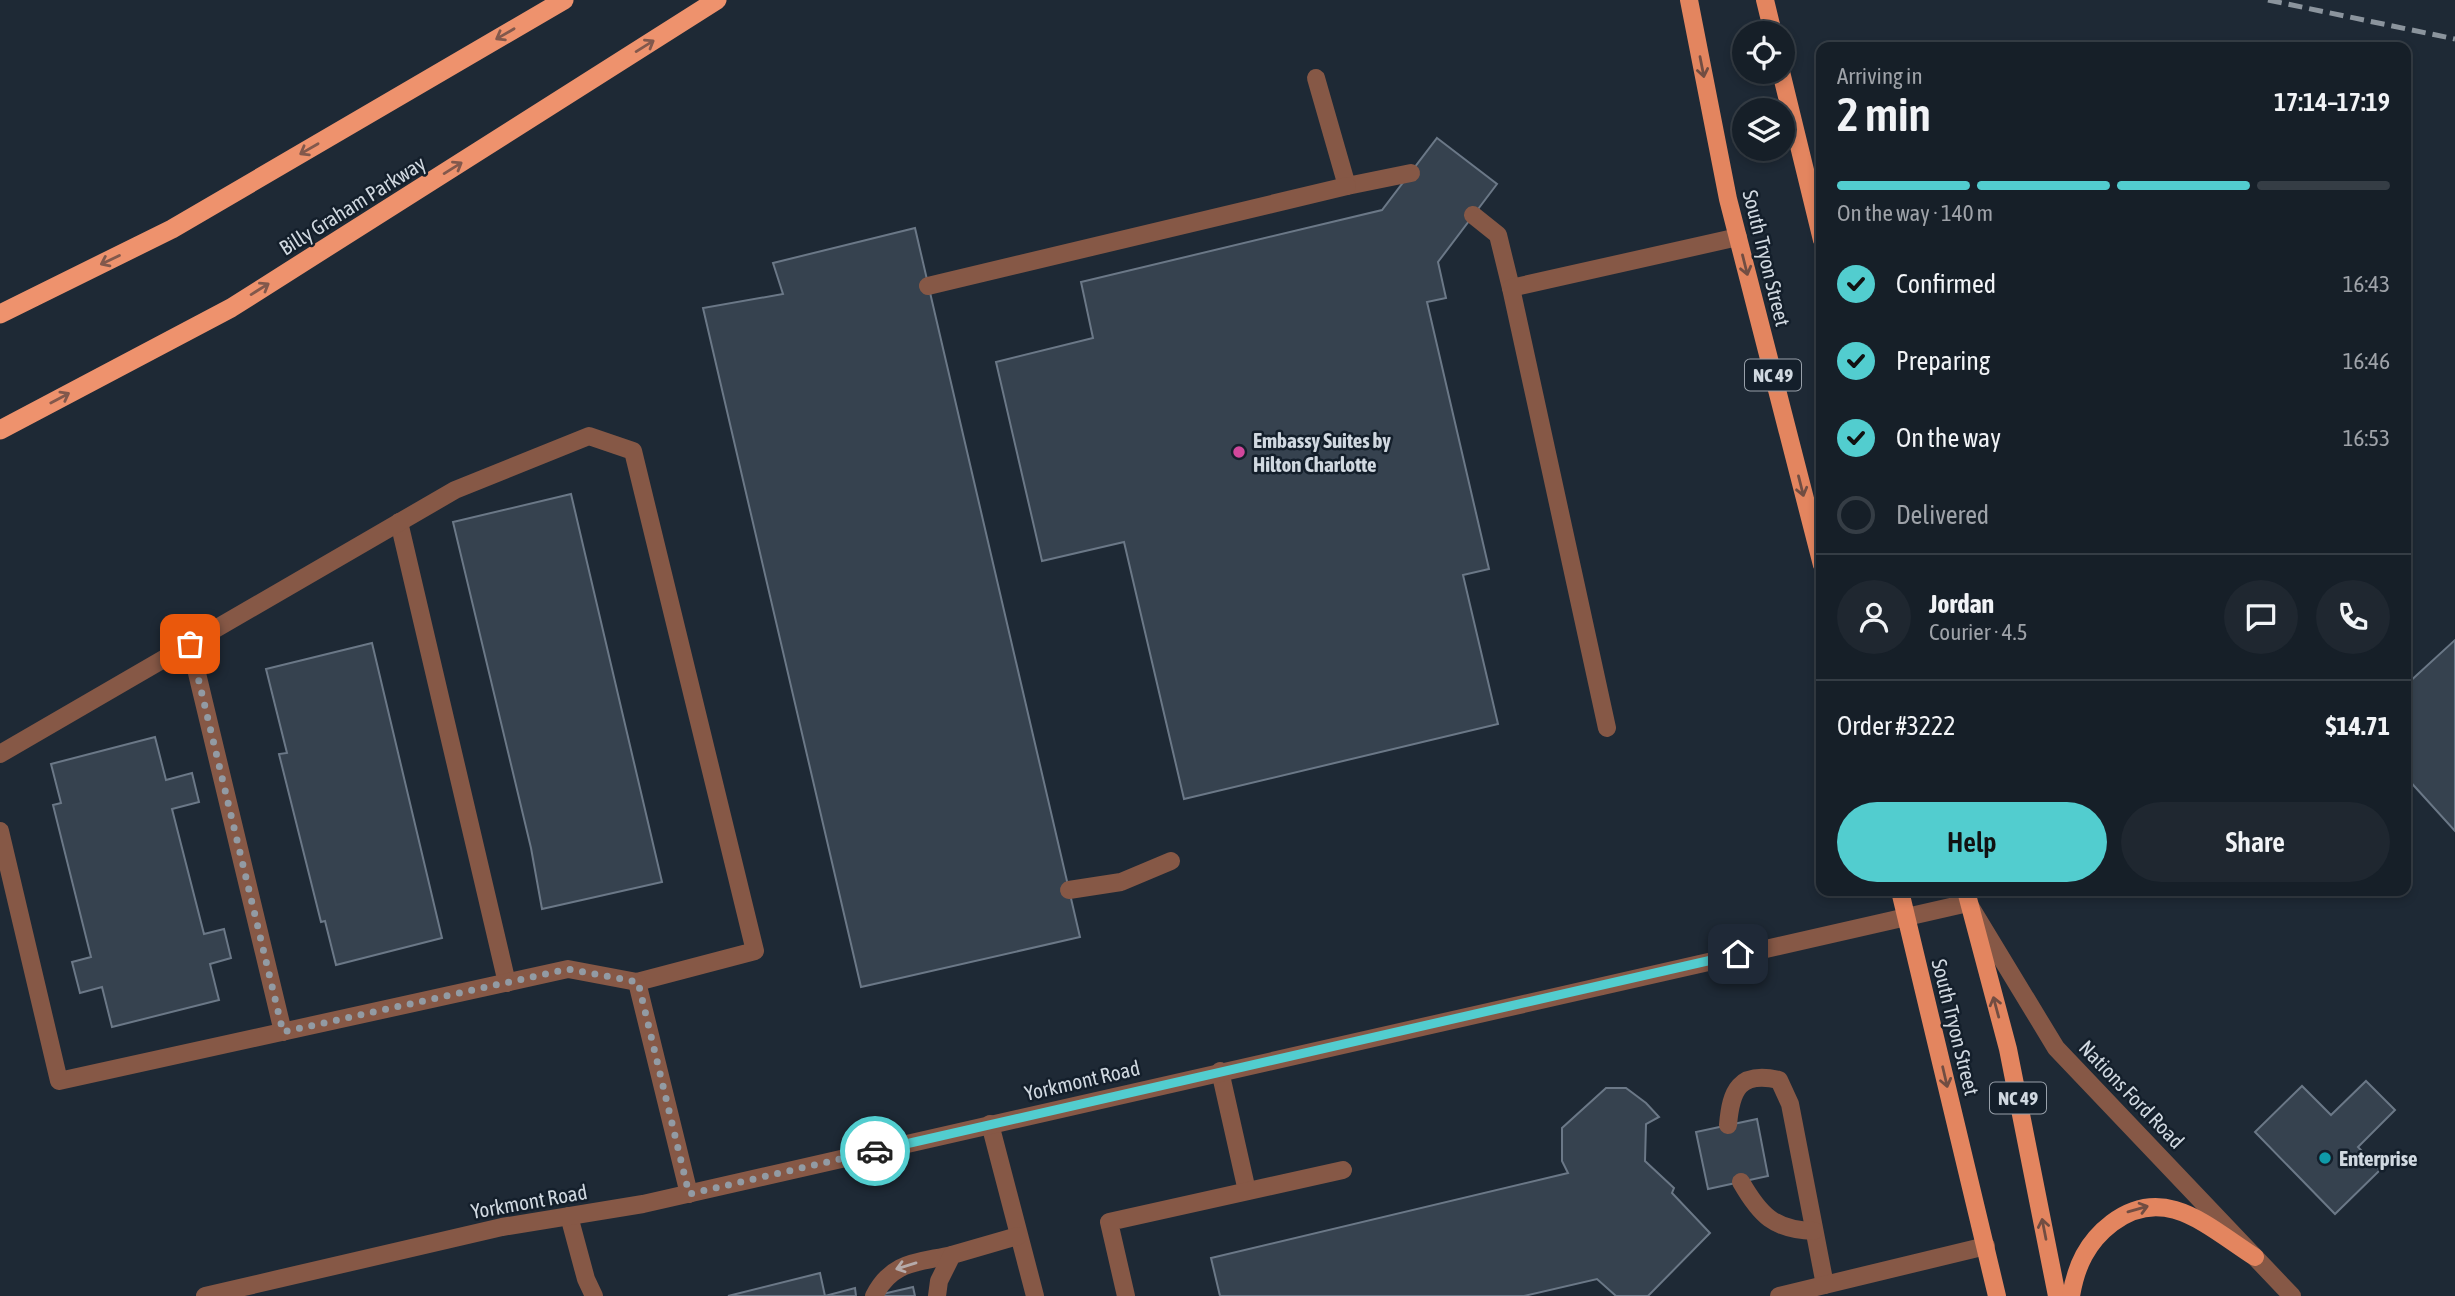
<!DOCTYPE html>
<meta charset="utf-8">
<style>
:root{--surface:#161f28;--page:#1f2730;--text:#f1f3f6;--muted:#9ea2a8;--line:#353d45;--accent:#52cdcf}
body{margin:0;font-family:"Asap Condensed",sans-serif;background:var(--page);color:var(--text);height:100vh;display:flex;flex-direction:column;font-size:26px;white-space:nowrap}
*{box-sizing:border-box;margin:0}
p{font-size:23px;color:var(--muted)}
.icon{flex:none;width:38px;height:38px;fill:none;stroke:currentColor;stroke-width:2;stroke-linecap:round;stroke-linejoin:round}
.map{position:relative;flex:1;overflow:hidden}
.side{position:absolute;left:1816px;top:42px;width:595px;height:854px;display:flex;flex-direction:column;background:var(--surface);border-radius:14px;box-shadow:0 4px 10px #0003,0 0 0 2px var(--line)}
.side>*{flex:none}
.buttons{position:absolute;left:1732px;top:21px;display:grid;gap:14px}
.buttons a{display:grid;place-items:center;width:63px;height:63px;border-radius:50%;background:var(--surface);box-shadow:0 4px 10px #0003,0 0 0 2px var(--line);font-size:35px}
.pin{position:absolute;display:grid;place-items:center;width:60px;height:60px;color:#fff;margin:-30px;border-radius:14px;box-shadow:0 4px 10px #0006}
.courier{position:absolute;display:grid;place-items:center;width:70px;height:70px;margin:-35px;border:5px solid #52cdcf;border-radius:50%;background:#fff;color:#222;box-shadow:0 2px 9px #0007}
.headline em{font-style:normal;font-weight:600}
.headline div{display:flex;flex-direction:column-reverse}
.headline{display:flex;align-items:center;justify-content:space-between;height:119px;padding:0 21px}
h1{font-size:46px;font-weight:600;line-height:52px}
.bar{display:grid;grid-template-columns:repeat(4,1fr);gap:10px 7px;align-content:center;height:84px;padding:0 21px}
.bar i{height:9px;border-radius:5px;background:var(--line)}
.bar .active{background:var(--accent)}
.bar p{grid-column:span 4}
.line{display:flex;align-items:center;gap:18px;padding:0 21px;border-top:2px solid var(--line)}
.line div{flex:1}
.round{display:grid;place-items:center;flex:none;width:74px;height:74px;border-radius:37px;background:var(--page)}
ol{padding:0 21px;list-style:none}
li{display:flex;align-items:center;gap:21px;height:77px}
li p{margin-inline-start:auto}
li .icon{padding:7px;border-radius:50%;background:var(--accent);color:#111;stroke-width:4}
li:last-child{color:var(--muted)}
li i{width:38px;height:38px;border:4px solid var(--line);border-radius:50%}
.primary-button{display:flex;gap:14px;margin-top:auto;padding:14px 21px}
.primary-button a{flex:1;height:80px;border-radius:42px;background:var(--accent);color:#111;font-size:28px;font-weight:600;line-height:80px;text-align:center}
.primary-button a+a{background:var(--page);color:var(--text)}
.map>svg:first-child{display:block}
</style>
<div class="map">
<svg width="2455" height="1296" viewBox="0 0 2455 1296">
<rect width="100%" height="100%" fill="#1e2935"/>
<g fill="#36424f" stroke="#6b7887" stroke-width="2">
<path d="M 1437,138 L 1497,184 L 1438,262 L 1446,298 L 1427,302 L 1489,569 L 1463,575 L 1498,724 L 1184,799 L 1124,542 L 1042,561 L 996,362 L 1093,338 L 1081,282 L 1382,210 Z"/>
<path d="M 915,228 L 1080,937 L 861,987 L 703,308 L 783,294 L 773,263 Z"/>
<path d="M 571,494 L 662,882 L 542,909 L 531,848 L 453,522 Z"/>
<path d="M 2455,640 L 2455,831 L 2406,777 L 2406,685 Z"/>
<path d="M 372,643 L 442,938 L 336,965 L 325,921 L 321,922 L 279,754 L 287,753 L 266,669 Z"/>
<path d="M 155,737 L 166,780 L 192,773 L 199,802 L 172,809 L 204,934 L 224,929 L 231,958 L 210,964 L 219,1000 L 112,1027 L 102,987 L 80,993 L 72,962 L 91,957 L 53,805 L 61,803 L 51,764 Z"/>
<path d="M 2366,1081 L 2395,1110 L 2358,1147 L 2380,1170 L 2335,1214 L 2255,1132 L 2302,1086 L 2331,1115 Z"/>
<path d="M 1606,1088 L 1626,1088 L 1646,1103 L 1659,1117 L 1646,1124 L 1645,1161 L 1674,1188 L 1672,1193 L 1710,1233 L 1648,1296 L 1616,1296 L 1597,1279 L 1524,1296 L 1220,1296 L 1211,1258 L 1568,1173 L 1562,1161 L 1562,1128 Z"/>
<path d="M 1757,1119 L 1768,1176 L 1708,1189 L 1696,1132 Z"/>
<path d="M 820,1273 L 825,1296 L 855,1288 L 856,1296 L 728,1296 Z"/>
<path d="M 913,1287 L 915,1296 L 872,1296 L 874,1296 Z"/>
</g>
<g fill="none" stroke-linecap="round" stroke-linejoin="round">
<g stroke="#865846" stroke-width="18">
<path d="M 1316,78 L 1347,186 L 1411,173"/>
<path d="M 1473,215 L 1498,235 L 1511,288"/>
<path d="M 928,286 L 1347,186"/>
<path d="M 399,522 L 507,983"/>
<path d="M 190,644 L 283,1032"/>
<path d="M 1607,728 L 1511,288 L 1738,237"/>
<path d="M 0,754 L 455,490 L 589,436 L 633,451 L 755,951 L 637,982 L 568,969 L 59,1081 L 0,831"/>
<path d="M 1069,890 L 1121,882 L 1171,861"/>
<path d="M 637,982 L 689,1194"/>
<path d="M 1220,1071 L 1247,1191"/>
<path d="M 990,1124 L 1035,1296"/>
<path d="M 1728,1125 C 1731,1090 1739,1071 1779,1080 L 1790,1104 L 1825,1285"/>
<path d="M 1741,1182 C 1760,1215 1774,1230 1814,1231"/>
<path d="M 569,1216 L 586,1279 L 594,1296"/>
<path d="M 874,1296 C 892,1261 916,1263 952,1255"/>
<path d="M 937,1296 L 939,1281 L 952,1255 L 1018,1236"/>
<path d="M 1126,1296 L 1109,1222 L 1343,1170"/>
<path d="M 1779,1296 L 1986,1246"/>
</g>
<path stroke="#865846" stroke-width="18" d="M 205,1296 L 502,1227 L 643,1204 L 1968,903 L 2056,1048 L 2292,1296"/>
<g stroke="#e3855f" stroke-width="18">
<path d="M 1689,0 L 1728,199 L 1822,565"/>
<path d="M 1765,0 L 1773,33"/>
<path d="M 1781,72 L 1822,240"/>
<path d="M 1900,891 L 1997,1296"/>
<path d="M 1966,891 L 2008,1049 L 2057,1296"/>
<path d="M 2071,1296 C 2076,1266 2087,1242 2112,1223 C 2165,1183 2208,1227 2255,1257"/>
</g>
<g stroke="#ee926d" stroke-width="19">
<path d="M 0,314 L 172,229 L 564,0"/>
<path d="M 0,430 L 231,308 L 717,0"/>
</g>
<path stroke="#8b949d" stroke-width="5" stroke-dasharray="14 7" stroke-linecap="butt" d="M 2268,0 L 2455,39"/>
</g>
<defs><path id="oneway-shaft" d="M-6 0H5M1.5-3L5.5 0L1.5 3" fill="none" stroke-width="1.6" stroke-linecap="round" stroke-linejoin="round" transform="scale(1.75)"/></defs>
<g stroke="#81584c">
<use href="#oneway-shaft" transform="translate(505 34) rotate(150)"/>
<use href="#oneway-shaft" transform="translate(645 46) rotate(-32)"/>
<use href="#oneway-shaft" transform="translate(309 149) rotate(150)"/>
<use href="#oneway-shaft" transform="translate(453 168) rotate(-32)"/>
<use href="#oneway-shaft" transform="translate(110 260) rotate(154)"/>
<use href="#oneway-shaft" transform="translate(260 289) rotate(-32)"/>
<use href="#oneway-shaft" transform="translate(60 398) rotate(-28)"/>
</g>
<g stroke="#714d42">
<use href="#oneway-shaft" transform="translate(1702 67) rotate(79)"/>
<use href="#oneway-shaft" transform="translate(1745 265) rotate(76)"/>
<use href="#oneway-shaft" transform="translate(1801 486) rotate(76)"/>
<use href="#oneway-shaft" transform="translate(1996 1007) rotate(-105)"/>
<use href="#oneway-shaft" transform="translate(1945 1077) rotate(77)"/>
<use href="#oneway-shaft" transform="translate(2138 1209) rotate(-16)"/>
<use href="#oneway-shaft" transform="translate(2044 1229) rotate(-101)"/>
</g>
<use stroke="#b6abaa" href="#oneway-shaft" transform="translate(906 1266) rotate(163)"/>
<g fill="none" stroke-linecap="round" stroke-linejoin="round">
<path stroke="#929ba4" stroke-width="7" stroke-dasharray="0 12.6" d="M 190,644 L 283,1032 L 568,969 L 638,982 L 689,1194 L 875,1151"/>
<path stroke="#52cdcf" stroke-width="9" d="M 875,1151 L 1738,954"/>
</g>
<circle fill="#d1479c" stroke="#141f2b" stroke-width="2.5" cx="1239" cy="452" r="7"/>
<circle fill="#0f9aa8" stroke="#141f2b" stroke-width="2.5" cx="2325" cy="1158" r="7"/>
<g text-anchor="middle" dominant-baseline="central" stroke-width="5" stroke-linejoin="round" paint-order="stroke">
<g fill="#141f2b" stroke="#98a0aa" stroke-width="2">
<rect x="1745" y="359.5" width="56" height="31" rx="5"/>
<rect x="1990" y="1082.5" width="56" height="31" rx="5"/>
</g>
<g font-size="19" font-weight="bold" fill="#d0d8e0">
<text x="1773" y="375">NC 49</text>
<text x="2018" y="1098">NC 49</text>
</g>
<g font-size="21" fill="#d0d8e0" stroke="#141f2b">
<text transform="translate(352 205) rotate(-32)">Billy Graham Parkway</text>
<text transform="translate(1767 258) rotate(76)">South Tryon Street</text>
<text transform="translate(1956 1027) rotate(76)">South Tryon Street</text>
<text transform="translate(1082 1080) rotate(-13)">Yorkmont Road</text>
<text transform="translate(2132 1094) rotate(46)">Nations Ford Road</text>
<text transform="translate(529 1201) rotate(-10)">Yorkmont Road</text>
</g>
<g font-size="21" font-weight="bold" fill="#d0d8e0" stroke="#141f2b" text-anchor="start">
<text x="1253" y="440">Embassy Suites by<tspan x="1253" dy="24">Hilton Charlotte</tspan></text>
<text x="2339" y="1158">Enterprise</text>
</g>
</g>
</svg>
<div class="buttons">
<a><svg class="icon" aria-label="locate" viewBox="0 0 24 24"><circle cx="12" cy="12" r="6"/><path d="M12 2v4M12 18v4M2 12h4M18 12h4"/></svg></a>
<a><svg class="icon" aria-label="layers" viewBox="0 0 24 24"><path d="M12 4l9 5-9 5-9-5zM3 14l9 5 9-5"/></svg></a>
</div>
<div class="pin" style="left:190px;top:644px;background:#ea580c"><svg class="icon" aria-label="bag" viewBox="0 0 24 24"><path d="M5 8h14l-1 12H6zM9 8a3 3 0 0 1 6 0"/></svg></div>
<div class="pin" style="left:1738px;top:954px;background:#1f2937"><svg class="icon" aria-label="home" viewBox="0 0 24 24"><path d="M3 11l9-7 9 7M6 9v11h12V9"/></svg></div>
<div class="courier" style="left:875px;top:1151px"><svg class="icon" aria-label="car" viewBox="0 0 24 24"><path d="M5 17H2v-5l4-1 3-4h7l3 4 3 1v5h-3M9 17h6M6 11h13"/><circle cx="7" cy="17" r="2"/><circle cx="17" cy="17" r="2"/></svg></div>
<section class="side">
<div class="headline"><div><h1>2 min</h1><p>Arriving in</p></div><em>17:14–17:19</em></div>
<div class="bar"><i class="active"></i><i class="active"></i><i class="active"></i><i></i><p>On the way · 140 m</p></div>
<ol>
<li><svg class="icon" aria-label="check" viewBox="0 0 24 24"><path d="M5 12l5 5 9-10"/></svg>Confirmed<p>16:43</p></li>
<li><svg class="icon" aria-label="check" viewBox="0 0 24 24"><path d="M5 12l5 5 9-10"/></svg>Preparing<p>16:46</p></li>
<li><svg class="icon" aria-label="check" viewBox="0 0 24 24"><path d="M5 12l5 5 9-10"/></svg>On the way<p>16:53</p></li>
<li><i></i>Delivered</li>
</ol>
<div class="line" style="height:126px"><a class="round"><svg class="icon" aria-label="person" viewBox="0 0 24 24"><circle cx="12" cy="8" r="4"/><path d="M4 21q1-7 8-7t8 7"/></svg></a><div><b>Jordan</b><p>Courier · 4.5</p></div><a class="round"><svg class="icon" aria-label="chat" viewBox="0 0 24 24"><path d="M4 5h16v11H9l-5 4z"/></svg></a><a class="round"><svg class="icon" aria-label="phone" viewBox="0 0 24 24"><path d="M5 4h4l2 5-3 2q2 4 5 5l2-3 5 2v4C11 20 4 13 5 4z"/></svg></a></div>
<div class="line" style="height:91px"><div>Order #3222</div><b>$14.71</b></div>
<div class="primary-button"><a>Help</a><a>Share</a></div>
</section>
</div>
